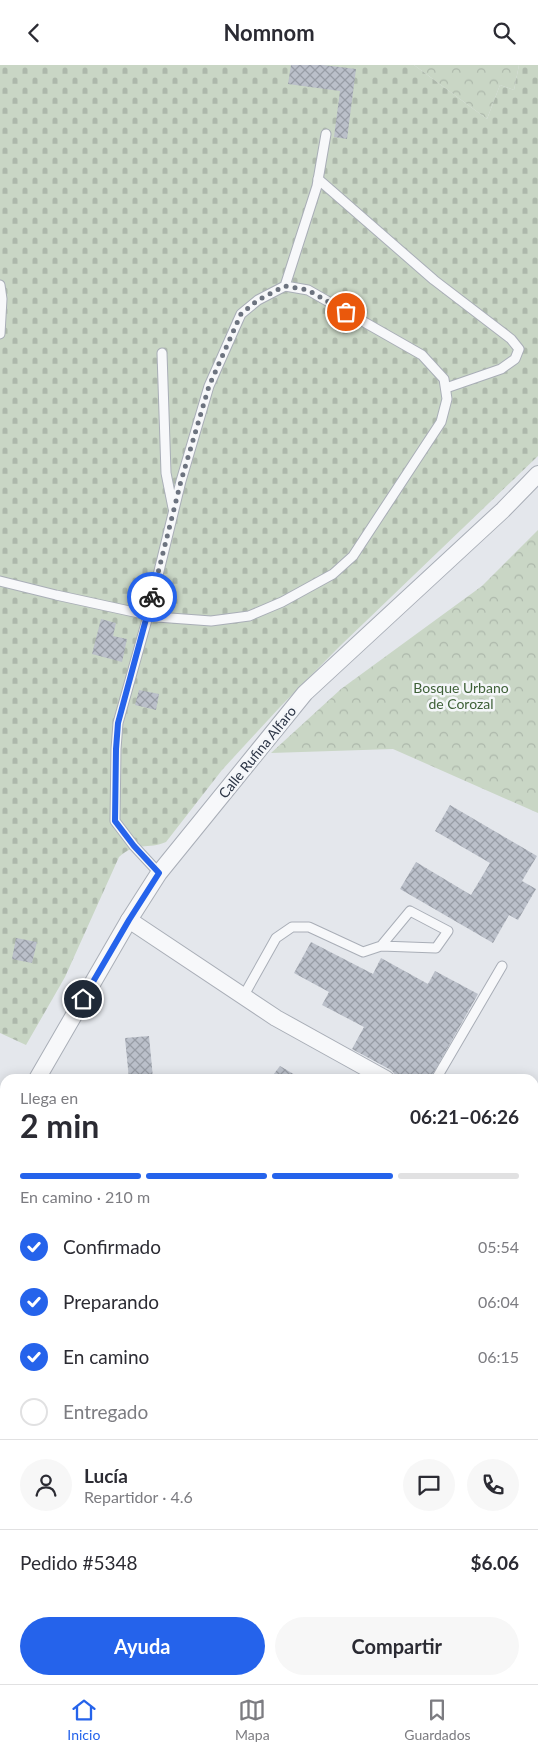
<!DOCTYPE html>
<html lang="es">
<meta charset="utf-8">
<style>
:root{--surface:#fff;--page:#f7f7f7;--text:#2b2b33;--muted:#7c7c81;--line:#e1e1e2;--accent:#2563eb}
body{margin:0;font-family:Lato,sans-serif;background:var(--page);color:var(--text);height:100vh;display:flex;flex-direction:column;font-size:19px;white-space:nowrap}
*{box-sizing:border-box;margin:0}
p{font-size:16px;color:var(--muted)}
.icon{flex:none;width:28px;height:28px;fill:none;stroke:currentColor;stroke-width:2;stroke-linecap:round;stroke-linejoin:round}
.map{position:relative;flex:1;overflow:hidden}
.panel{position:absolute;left:0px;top:1009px;width:539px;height:611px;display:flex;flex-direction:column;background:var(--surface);border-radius:15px 15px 0 0;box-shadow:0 2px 12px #0003}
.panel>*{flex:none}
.pin{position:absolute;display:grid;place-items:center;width:42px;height:42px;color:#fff;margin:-21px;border:2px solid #fff;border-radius:50%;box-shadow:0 1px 5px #0007}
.courier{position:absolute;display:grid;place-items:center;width:50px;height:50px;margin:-25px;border:4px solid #2563eb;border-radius:50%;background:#fff;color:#222;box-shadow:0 1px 6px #0007}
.head em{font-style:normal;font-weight:700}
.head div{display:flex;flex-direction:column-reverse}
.head{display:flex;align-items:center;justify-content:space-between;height:85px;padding:0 20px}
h1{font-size:32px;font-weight:700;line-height:38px}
.bar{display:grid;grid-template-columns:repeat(4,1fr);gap:8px 5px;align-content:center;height:60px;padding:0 20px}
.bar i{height:6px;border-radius:4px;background:var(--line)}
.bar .current{background:var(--accent)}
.bar p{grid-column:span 4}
.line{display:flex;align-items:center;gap:12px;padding:0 20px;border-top:1px solid var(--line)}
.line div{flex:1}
.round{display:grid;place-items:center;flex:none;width:52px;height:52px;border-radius:26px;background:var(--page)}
ol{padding:0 20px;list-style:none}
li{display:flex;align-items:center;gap:15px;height:55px}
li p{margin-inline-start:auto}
li .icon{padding:5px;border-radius:50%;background:var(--accent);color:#fff;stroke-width:4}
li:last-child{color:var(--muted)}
li i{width:28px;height:28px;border:2px solid var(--line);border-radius:50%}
.action{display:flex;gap:10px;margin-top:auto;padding:10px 20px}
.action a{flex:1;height:58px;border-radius:30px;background:var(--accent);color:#fff;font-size:20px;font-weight:700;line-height:58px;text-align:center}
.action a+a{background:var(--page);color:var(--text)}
header{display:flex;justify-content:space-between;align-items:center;height:65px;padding:0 20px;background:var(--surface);font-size:22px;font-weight:700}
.dock{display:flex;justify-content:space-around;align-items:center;height:70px;border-top:1px solid var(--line);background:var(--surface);font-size:14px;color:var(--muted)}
.dock a{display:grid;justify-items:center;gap:2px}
.dock .current{color:var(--accent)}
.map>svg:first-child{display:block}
</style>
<header><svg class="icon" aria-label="back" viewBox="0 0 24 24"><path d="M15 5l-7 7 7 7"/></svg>Nomnom<svg class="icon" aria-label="search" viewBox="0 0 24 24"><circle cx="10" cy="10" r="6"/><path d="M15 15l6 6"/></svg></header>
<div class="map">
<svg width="538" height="1619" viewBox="0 0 538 1619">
<defs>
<pattern id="forest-crowns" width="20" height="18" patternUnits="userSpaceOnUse" patternTransform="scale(1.25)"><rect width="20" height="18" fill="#c9d6c5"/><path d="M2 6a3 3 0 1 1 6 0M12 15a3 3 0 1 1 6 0" fill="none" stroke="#adb8ab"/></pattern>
<pattern id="cemetery-stones" width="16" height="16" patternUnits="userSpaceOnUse" patternTransform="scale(1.25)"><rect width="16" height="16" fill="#c9d6c5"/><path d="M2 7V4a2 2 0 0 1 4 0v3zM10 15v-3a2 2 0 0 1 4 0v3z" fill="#adb8ab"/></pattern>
<pattern id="building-cross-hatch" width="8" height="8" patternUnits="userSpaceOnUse" patternTransform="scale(1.25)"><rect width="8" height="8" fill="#bbc0ca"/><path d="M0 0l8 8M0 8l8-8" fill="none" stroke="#989da6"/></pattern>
</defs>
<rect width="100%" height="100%" fill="#e4e7ec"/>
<g fill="url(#forest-crowns)">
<path d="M 414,0 L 519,0 L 514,25 L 500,20 L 487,54 Z"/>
<path d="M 538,465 L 538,748 L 393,684 L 271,688 L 341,624 L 482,521 Z"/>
</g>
<path fill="url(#cemetery-stones)" d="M 0,0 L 414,0 L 487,54 L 500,20 L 514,25 L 519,0 L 538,0 L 538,391 L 340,581 L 280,642 L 222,705 L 166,777 C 148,785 137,776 119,792 L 65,912 L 26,980 L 0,968 Z"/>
<g fill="url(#building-cross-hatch)">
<path d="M 291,0 L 323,0 L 356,4 L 347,74 L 334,72 L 340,26 L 288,19 Z"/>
<path d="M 101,554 L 116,558 L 113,571 L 127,574 L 122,597 L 92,589 Z"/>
<path d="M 139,625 L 159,629 L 156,645 L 135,640 Z"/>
<path d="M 450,740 L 537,791 L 522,816 L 536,824 L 518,855 L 509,850 L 493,878 L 400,824 L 416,797 L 471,830 L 490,798 L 435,766 Z"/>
<path d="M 16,873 L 37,877 L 32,898 L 12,894 Z"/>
<path d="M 311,877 L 373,909 L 381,893 L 428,919 L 435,906 L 478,929 L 430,1014 L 396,1014 L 394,1008 L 391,1005 L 352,984 L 364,962 L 322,940 L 329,927 L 294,908 Z"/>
<path d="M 149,971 L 153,1013 L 129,1014 L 125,973 Z"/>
<path d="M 280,1001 L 302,1014 L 270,1014 Z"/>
</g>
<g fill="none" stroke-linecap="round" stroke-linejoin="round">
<defs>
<g id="service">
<path d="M 318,114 L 434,215 L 511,274 L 519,284 L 515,294 L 501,304 L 446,323"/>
<path d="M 0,220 L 2,234 L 0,269"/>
<path d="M 162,288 L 166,408 L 173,443"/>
<path d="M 0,516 L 56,530 L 157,552 L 211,556 L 249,551 L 282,537 L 333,509 L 353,491 L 441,357 L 447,334 L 444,314 L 422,290 L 308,225 L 285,221"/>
<path d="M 159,808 L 134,781 L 115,756 L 116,684 L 118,658 L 148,551 L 181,416 L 209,321 L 241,249 L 258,235 L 285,221 L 317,121 L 326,69"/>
<path d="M 243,932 L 276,873 L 292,862 L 309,862 L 363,887 L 381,881 L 436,883 L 448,866 L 410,846 L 381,881"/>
<path d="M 436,1014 L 502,901"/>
<path d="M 534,1207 L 538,1209"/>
<path d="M 0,1537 L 5,1531"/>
</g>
<g id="minor">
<path d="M 129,855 L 276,953 L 386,1014"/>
<path d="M 37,1014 L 129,855 L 159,808 L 305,628 L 503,445 L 538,409"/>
<path d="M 0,1063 L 5,1058"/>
<path d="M 534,1097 L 538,1100"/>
<path d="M 534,1128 L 538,1121"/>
<path d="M 0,1265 L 5,1259"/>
<path d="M 0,1378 L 5,1383"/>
<path d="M 247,1615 L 251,1619"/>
<path d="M 333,1619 L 335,1615"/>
</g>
<g id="primary">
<path d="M 0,1505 L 5,1511"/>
<path d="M 94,1615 L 98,1619"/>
<path d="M 160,1615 L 168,1619"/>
</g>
</defs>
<use href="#service" stroke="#a9aeb7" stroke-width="11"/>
<use href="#minor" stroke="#a9aeb7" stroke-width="18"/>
<use href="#primary" stroke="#a3abb8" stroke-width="28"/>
<use href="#service" stroke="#f7f8fa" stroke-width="9"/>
<use href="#minor" stroke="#f7f8fa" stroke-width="16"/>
<use href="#primary" stroke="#fff" stroke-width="26"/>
</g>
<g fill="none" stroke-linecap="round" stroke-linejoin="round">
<path stroke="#6c737f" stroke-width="5" stroke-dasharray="0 9" d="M 152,532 L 181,416 L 209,321 L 241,249 L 258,235 L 285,221 L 308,225 L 346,247"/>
<path stroke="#2563eb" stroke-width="6" d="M 83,934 L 129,855 L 159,808 L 134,781 L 115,756 L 116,684 L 118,658 L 152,532"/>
</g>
<g text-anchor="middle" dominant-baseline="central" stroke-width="5" stroke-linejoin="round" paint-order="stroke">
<g font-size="14" fill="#3f6138" stroke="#f4f6f9">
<text x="461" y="622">Bosque Urbano<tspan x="461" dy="16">de Corozal</tspan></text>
</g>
<g font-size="14" fill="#2b3445" stroke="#f4f6f9">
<text transform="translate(257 687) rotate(-51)">Calle Rufina Alfaro</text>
</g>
</g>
</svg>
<div class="pin" style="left:346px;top:247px;background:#ea580c"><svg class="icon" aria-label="bag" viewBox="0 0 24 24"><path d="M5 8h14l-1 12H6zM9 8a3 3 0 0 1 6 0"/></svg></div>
<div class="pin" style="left:83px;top:934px;background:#1f2937"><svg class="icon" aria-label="home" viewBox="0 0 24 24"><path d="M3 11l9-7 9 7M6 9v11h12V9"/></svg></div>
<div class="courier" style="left:152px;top:532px"><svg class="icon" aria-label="bike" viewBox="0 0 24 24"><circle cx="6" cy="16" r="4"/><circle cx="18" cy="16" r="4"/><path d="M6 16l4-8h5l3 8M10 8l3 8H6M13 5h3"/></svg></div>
<section class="panel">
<div class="head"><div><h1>2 min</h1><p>Llega en</p></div><em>06:21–06:26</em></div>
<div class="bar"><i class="current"></i><i class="current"></i><i class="current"></i><i></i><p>En camino · 210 m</p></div>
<ol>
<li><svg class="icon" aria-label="check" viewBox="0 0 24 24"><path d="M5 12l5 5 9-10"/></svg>Confirmado<p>05:54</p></li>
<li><svg class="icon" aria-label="check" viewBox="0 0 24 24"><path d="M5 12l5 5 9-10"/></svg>Preparando<p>06:04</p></li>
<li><svg class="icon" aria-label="check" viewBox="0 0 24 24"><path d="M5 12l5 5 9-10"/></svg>En camino<p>06:15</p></li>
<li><i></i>Entregado</li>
</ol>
<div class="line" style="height:90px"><a class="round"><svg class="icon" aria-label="person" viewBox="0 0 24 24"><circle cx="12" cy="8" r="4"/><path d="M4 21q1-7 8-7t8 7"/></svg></a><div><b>Lucía</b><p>Repartidor · 4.6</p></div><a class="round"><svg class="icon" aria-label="chat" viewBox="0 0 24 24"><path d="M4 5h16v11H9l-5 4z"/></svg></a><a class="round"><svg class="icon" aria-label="phone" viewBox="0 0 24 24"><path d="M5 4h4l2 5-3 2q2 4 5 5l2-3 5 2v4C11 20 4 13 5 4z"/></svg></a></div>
<div class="line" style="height:65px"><div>Pedido #5348</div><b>$6.06</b></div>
<div class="action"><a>Ayuda</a><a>Compartir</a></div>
</section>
</div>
<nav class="dock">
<a class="current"><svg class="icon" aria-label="home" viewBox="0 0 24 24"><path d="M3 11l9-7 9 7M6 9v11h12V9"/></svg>Inicio</a>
<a><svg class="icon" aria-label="map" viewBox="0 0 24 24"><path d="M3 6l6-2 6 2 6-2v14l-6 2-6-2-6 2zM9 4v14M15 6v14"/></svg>Mapa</a>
<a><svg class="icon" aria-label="saved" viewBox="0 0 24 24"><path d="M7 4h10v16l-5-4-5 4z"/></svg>Guardados</a>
</nav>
